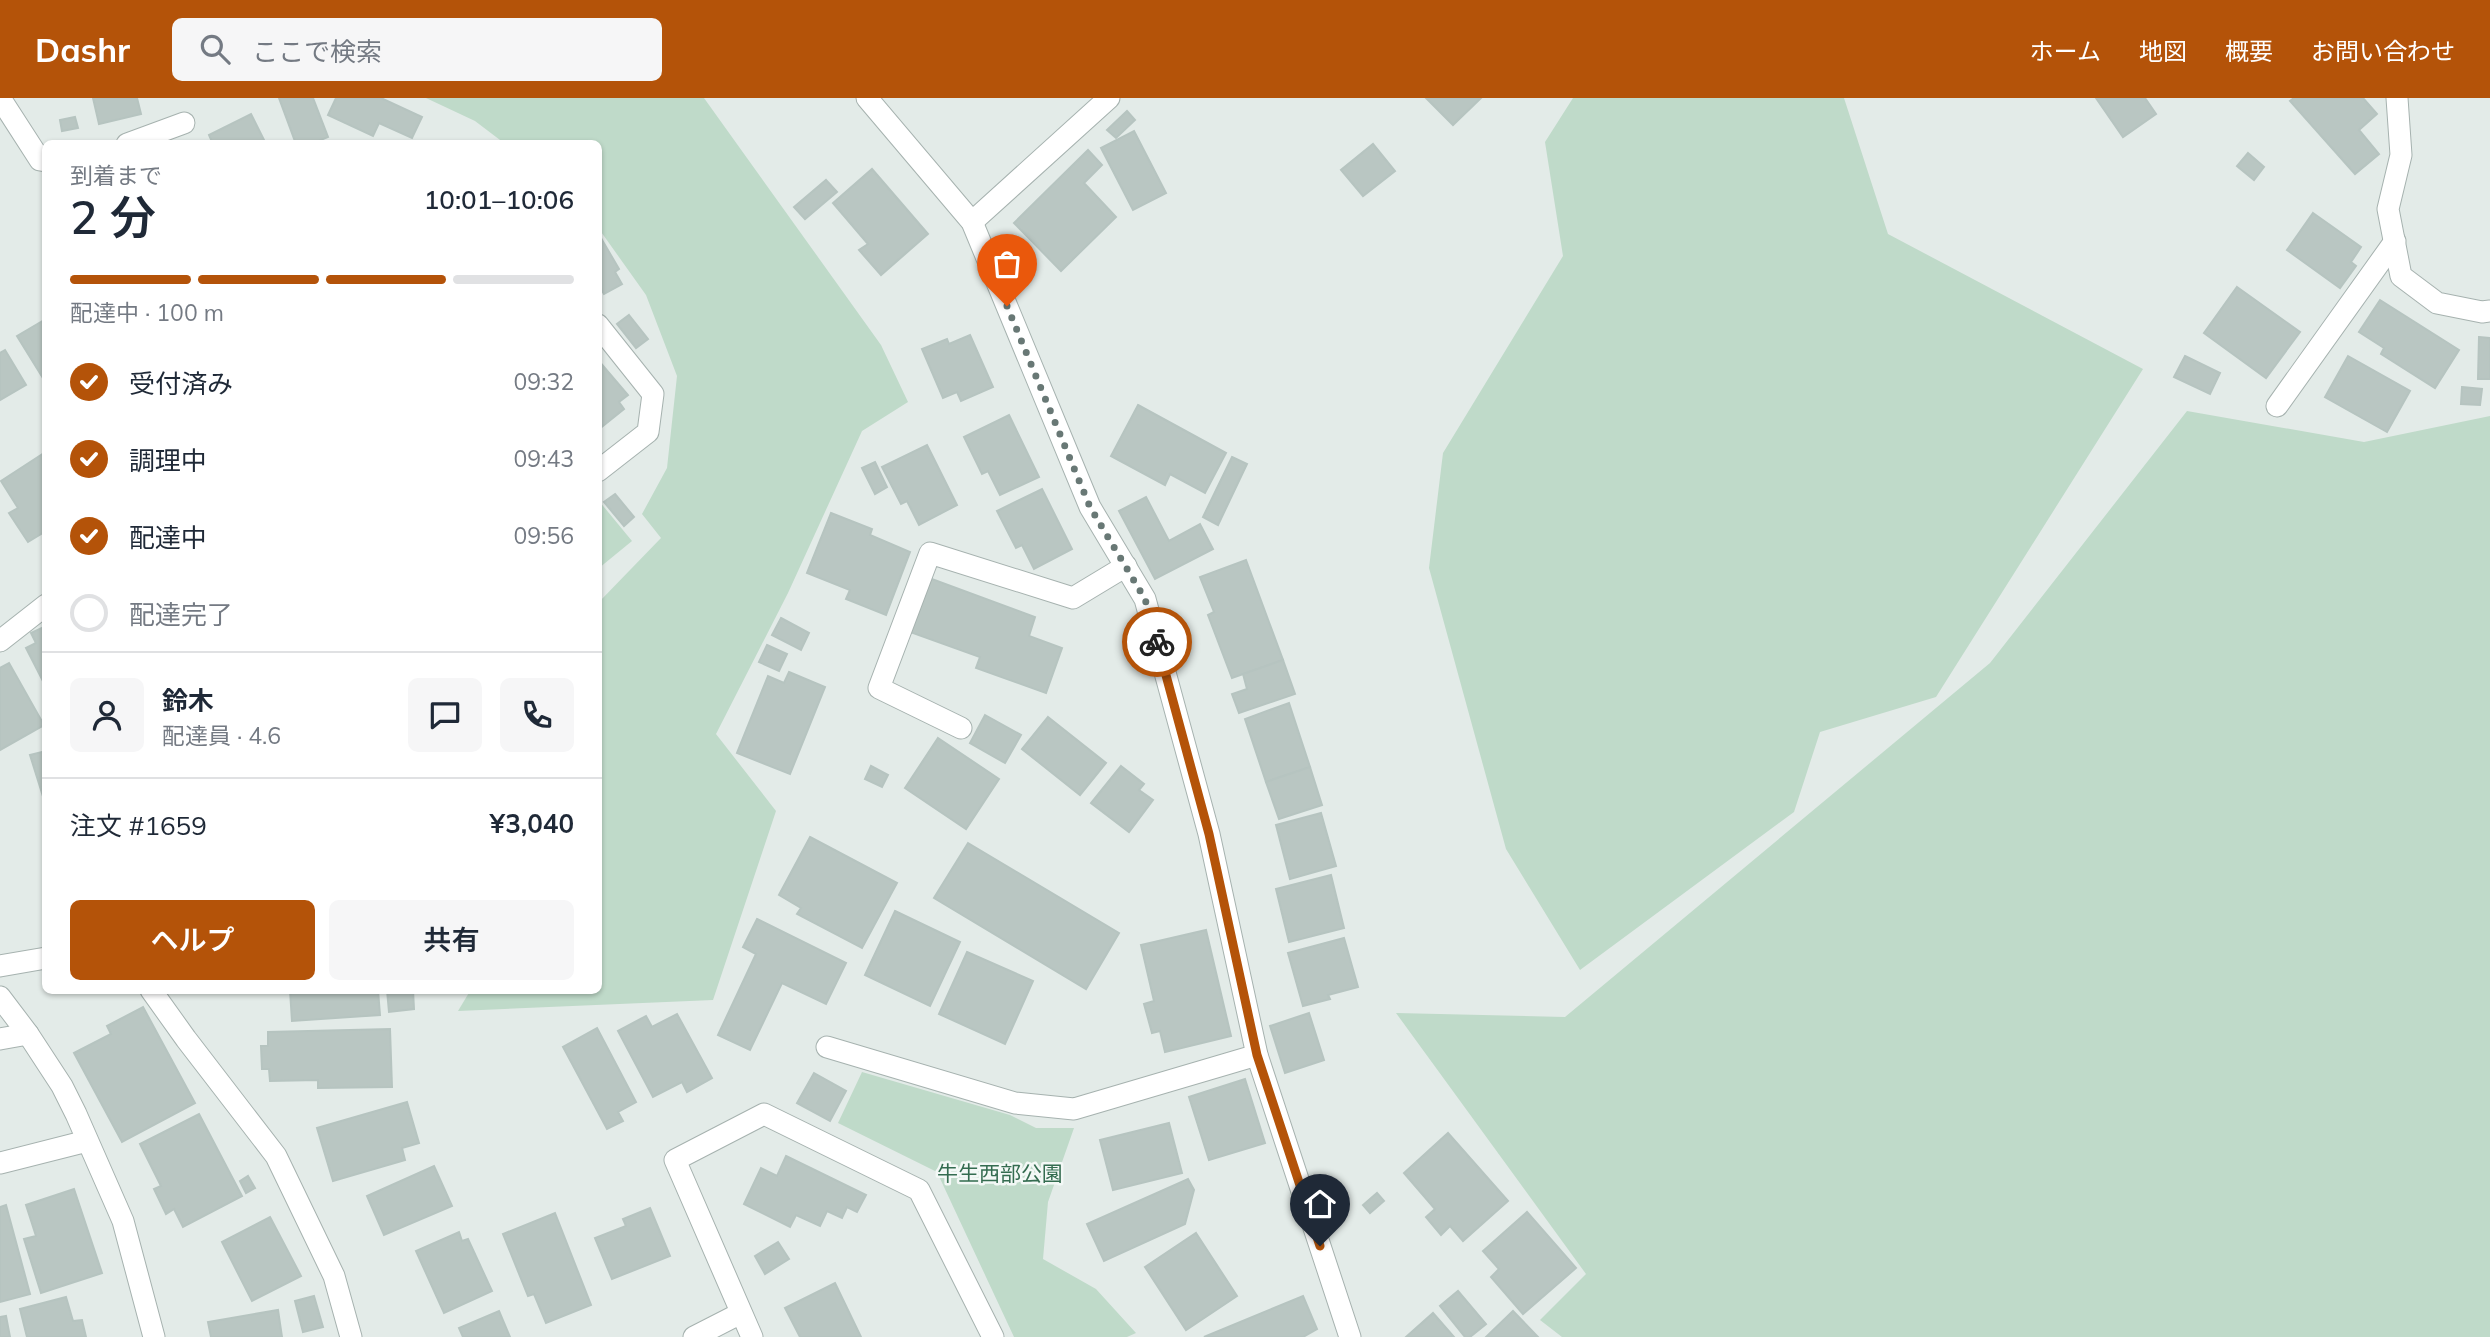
<!DOCTYPE html>
<html lang="ja">
<meta charset="utf-8">
<style>
:root{--surface:#fff;--page:#f6f6f7;--text:#1f2937;--muted:#747a83;--line:#e0e1e3;--accent:#b45309}
body{margin:0;font-family:Mulish,"Noto Sans JP",sans-serif;background:var(--page);color:var(--text);height:100vh;display:flex;flex-direction:column;font-size:26px;white-space:nowrap}
*{box-sizing:border-box;margin:0}
p{font-size:23px;color:var(--muted)}
.icon{flex:none;width:38px;height:38px;fill:none;stroke:currentColor;stroke-width:2;stroke-linecap:round;stroke-linejoin:round}
.map{position:relative;flex:1;overflow:hidden}
.sheet{position:absolute;left:42px;top:42px;width:560px;height:854px;display:flex;flex-direction:column;background:var(--surface);border-radius:10px;box-shadow:0 2px 5px #0004}
.sheet>*{flex:none}
.pin{position:absolute;display:grid;place-items:center;width:60px;height:60px;color:#fff;margin:-72px -30px;border-radius:50% 50% 50% 0;rotate:-45deg;box-shadow:0 0 7px #0007}
.pin .icon{rotate:45deg}
.courier{position:absolute;display:grid;place-items:center;width:70px;height:70px;margin:-35px;border:5px solid #b45309;border-radius:50%;background:#fff;color:#222;box-shadow:0 2px 9px #0007}
.head em{font-style:normal;font-weight:600}
.head div{display:flex;flex-direction:column-reverse}
.head{display:flex;align-items:center;justify-content:space-between;height:119px;padding:0 28px}
h1{font-size:46px;font-weight:600;line-height:52px}
.bar{display:grid;grid-template-columns:repeat(4,1fr);gap:10px 7px;align-content:center;height:84px;padding:0 28px}
.bar i{height:9px;border-radius:5px;background:var(--line)}
.bar .active{background:var(--accent)}
.bar p{grid-column:span 4}
.line{display:flex;align-items:center;gap:18px;padding:0 28px;border-top:2px solid var(--line)}
.line div{flex:1}
.round{display:grid;place-items:center;flex:none;width:74px;height:74px;border-radius:10px;background:var(--page)}
ol{padding:0 28px;list-style:none}
li{display:flex;align-items:center;gap:21px;height:77px}
li p{margin-inline-start:auto}
li .icon{padding:7px;border-radius:50%;background:var(--accent);color:#fff;stroke-width:4}
li:last-child{color:var(--muted)}
li i{width:38px;height:38px;border:4px solid var(--line);border-radius:50%}
.action{display:flex;gap:14px;margin-top:auto;padding:14px 28px}
.action a{flex:1;height:80px;border-radius:10px;background:var(--accent);color:#fff;font-size:28px;font-weight:600;line-height:80px;text-align:center}
.action a+a{background:var(--page);color:var(--text)}
header{display:flex;align-items:center;gap:42px;box-sizing:border-box;height:98px;padding:0 35px;background:var(--accent);color:#fff}
header strong{font-size:33px}
nav{display:flex;gap:38px;margin-inline-start:auto;font-size:24px}
.search{width:490px;height:63px;background:var(--page);display:flex;align-items:center;gap:18px;box-sizing:border-box;padding:0 24px;border-radius:10px;color:var(--muted);font-size:26px}
.map>svg:first-child{display:block}
</style>
<header>
<strong>Dashr</strong>
<div class="search"><svg class="icon" aria-label="search" viewBox="0 0 24 24"><circle cx="10" cy="10" r="6"/><path d="M15 15l6 6"/></svg>ここで検索</div>
<nav><a>ホーム</a><a>地図</a><a>概要</a><a>お問い合わせ</a></nav>
</header>
<div class="map">
<svg width="2490" height="1239" viewBox="0 0 2490 1239">
<rect width="100%" height="100%" fill="#e3ebe8"/>
<g fill="#bfdac9">
<path d="M 426,0 L 704,0 L 881,247 L 908,304 L 862,333 L 788,495 L 716,636 L 776,713 L 713,902 L 458,913 L 470,893 L 598,892 L 599,504 L 661,440 L 642,416 L 667,370 L 677,278 L 646,197 L 599,131 L 598,46 L 504,45 L 475,23 Z"/>
<path d="M 1573,0 L 1844,0 L 1888,136 L 2143,271 L 1936,599 L 1820,634 L 1794,714 L 1580,872 L 1506,751 L 1429,470 L 1443,355 L 1563,158 L 1545,44 Z"/>
<path d="M 2187,313 L 2364,344 L 2490,318 L 2490,1239 L 1562,1239 L 1540,1222 L 1586,1176 L 1396,915 L 1565,919 L 1990,565 Z"/>
<path d="M 599,403 L 632,443 L 599,470 L 598,470 Z"/>
<path d="M 862,974 L 1010,1017 L 1036,1030 L 1074,1030 L 1048,1104 L 1043,1161 L 1096,1191 L 1136,1235 L 1127,1239 L 1014,1239 L 937,1074 L 838,1025 Z"/>
</g>
<g fill="#b9c6c2" stroke="#b6c4c0" stroke-width="2">
<path d="M 93,0 L 137,0 L 141,16 L 99,26 Z"/>
<path d="M 279,0 L 313,0 L 328,39 L 311,46 L 296,46 Z"/>
<path d="M 336,0 L 381,0 L 422,19 L 412,40 L 379,25 L 373,38 L 328,17 Z"/>
<path d="M 1426,0 L 1481,0 L 1453,27 Z"/>
<path d="M 2096,0 L 2145,0 L 2156,16 L 2123,39 Z"/>
<path d="M 2294,0 L 2363,0 L 2377,16 L 2359,32 L 2379,56 L 2355,76 L 2290,3 Z"/>
<path d="M 1127,13 L 1135,22 L 1116,40 L 1107,32 Z"/>
<path d="M 251,16 L 266,46 L 213,46 L 209,37 Z"/>
<path d="M 75,19 L 78,30 L 62,33 L 60,22 Z"/>
<path d="M 1134,33 L 1166,95 L 1133,112 L 1101,50 Z"/>
<path d="M 1373,46 L 1395,73 L 1363,98 L 1341,72 Z"/>
<path d="M 1088,52 L 1102,67 L 1084,85 L 1116,119 L 1061,173 L 1014,125 Z"/>
<path d="M 2248,55 L 2264,69 L 2254,82 L 2237,68 Z"/>
<path d="M 872,71 L 928,136 L 881,177 L 859,152 L 868,146 L 833,105 Z"/>
<path d="M 826,82 L 837,94 L 805,121 L 794,109 Z"/>
<path d="M 2313,115 L 2361,149 L 2351,164 L 2356,168 L 2340,190 L 2287,152 Z"/>
<path d="M 598,135 L 619,171 L 615,174 L 622,186 L 604,196 L 598,186 Z"/>
<path d="M 2237,189 L 2300,234 L 2266,280 L 2204,235 Z"/>
<path d="M 2380,202 L 2459,252 L 2435,290 L 2381,256 L 2384,250 L 2359,234 Z"/>
<path d="M 629,217 L 648,241 L 636,250 L 617,226 Z"/>
<path d="M 46,221 L 46,285 L 17,238 Z"/>
<path d="M 970,237 L 993,289 L 961,303 L 957,294 L 943,300 L 922,251 L 947,241 L 949,246 Z"/>
<path d="M 2479,239 L 2490,240 L 2490,281 L 2478,281 Z"/>
<path d="M 5,252 L 26,287 L 0,302 L 0,255 Z"/>
<path d="M 2185,258 L 2220,275 L 2210,296 L 2174,279 Z"/>
<path d="M 2348,258 L 2410,293 L 2387,334 L 2325,299 Z"/>
<path d="M 598,262 L 628,297 L 619,304 L 624,311 L 598,332 Z"/>
<path d="M 2462,289 L 2482,291 L 2480,307 L 2461,306 Z"/>
<path d="M 1138,307 L 1226,355 L 1205,395 L 1170,376 L 1165,387 L 1111,358 Z"/>
<path d="M 1009,317 L 1039,379 L 1000,397 L 988,373 L 982,376 L 964,339 Z"/>
<path d="M 927,347 L 957,407 L 919,427 L 907,403 L 901,406 L 882,369 Z"/>
<path d="M 44,355 L 46,433 L 28,444 L 9,415 L 18,410 L 1,383 Z"/>
<path d="M 1232,359 L 1247,366 L 1218,427 L 1203,419 Z"/>
<path d="M 875,364 L 887,389 L 875,396 L 862,370 Z"/>
<path d="M 1042,391 L 1072,451 L 1034,471 L 1022,447 L 1016,450 L 997,413 Z"/>
<path d="M 615,396 L 634,419 L 624,428 L 604,404 Z"/>
<path d="M 1146,399 L 1169,443 L 1200,426 L 1213,451 L 1155,481 L 1119,413 Z"/>
<path d="M 831,415 L 872,431 L 870,437 L 910,454 L 886,517 L 846,501 L 850,492 L 807,475 Z"/>
<path d="M 1246,462 L 1283,562 L 1232,580 L 1208,517 L 1214,514 L 1200,479 Z"/>
<path d="M 929,480 L 1035,519 L 1029,538 L 1062,550 L 1046,595 L 976,570 L 980,559 L 910,534 Z"/>
<path d="M 781,520 L 809,535 L 801,552 L 772,537 Z"/>
<path d="M 46,528 L 46,589 L 26,550 L 36,545 L 31,535 Z"/>
<path d="M 767,547 L 787,556 L 779,573 L 759,564 Z"/>
<path d="M 1283,562 L 1295,596 L 1239,615 L 1232,596 L 1247,591 L 1243,576 Z"/>
<path d="M 9,565 L 44,627 L 0,652 L 0,570 Z"/>
<path d="M 789,574 L 825,589 L 790,676 L 737,655 L 768,578 L 784,585 Z"/>
<path d="M 1289,605 L 1310,669 L 1266,684 L 1245,621 Z"/>
<path d="M 985,617 L 1021,637 L 1005,665 L 970,645 Z"/>
<path d="M 1048,619 L 1106,665 L 1080,697 L 1022,651 Z"/>
<path d="M 938,640 L 999,681 L 966,731 L 905,690 Z"/>
<path d="M 46,653 L 46,708 L 30,657 Z"/>
<path d="M 871,668 L 888,677 L 882,689 L 865,681 Z"/>
<path d="M 1121,668 L 1144,686 L 1139,692 L 1153,702 L 1129,734 L 1091,705 Z"/>
<path d="M 1310,669 L 1322,707 L 1279,721 L 1266,684 Z"/>
<path d="M 1321,715 L 1336,768 L 1290,781 L 1276,727 Z"/>
<path d="M 810,739 L 897,785 L 862,850 L 797,816 L 801,810 L 779,797 Z"/>
<path d="M 968,745 L 1119,835 L 1086,891 L 934,800 Z"/>
<path d="M 1331,777 L 1344,830 L 1289,844 L 1276,791 Z"/>
<path d="M 895,813 L 960,844 L 930,908 L 865,877 Z"/>
<path d="M 757,821 L 846,865 L 826,906 L 782,885 L 750,952 L 718,937 L 756,856 L 743,849 Z"/>
<path d="M 1206,832 L 1231,938 L 1165,954 L 1160,933 L 1152,935 L 1144,906 L 1154,903 L 1141,847 Z"/>
<path d="M 1344,840 L 1358,889 L 1328,897 L 1330,901 L 1303,908 L 1288,855 Z"/>
<path d="M 967,854 L 1033,883 L 1005,946 L 939,916 Z"/>
<path d="M 290,892 L 378,892 L 380,917 L 292,923 Z"/>
<path d="M 387,892 L 413,892 L 414,911 L 389,914 Z"/>
<path d="M 143,909 L 195,1005 L 122,1044 L 74,955 L 111,936 L 107,928 Z"/>
<path d="M 1309,915 L 1324,962 L 1285,975 L 1270,928 Z"/>
<path d="M 677,916 L 712,980 L 687,994 L 682,984 L 653,999 L 618,933 L 646,918 L 652,929 Z"/>
<path d="M 597,930 L 636,1004 L 618,1014 L 623,1023 L 607,1031 L 563,949 Z"/>
<path d="M 390,931 L 392,989 L 318,990 L 318,982 L 270,983 L 269,971 L 262,971 L 261,948 L 268,948 L 268,934 Z"/>
<path d="M 814,975 L 846,993 L 830,1023 L 797,1005 Z"/>
<path d="M 1245,981 L 1265,1045 L 1209,1062 L 1189,999 Z"/>
<path d="M 407,1004 L 419,1045 L 402,1050 L 405,1062 L 333,1083 L 317,1030 Z"/>
<path d="M 199,1016 L 242,1098 L 183,1129 L 174,1111 L 166,1116 L 154,1091 L 161,1088 L 140,1046 Z"/>
<path d="M 1169,1025 L 1182,1075 L 1113,1092 L 1100,1042 Z"/>
<path d="M 1448,1035 L 1508,1103 L 1463,1143 L 1450,1128 L 1441,1137 L 1426,1119 L 1435,1111 L 1404,1075 Z"/>
<path d="M 786,1058 L 866,1097 L 857,1114 L 847,1109 L 842,1120 L 827,1113 L 820,1128 L 796,1117 L 790,1129 L 744,1106 L 761,1070 L 777,1078 Z"/>
<path d="M 434,1068 L 452,1108 L 384,1137 L 367,1098 Z"/>
<path d="M 248,1078 L 255,1090 L 246,1095 L 240,1083 Z"/>
<path d="M 1188,1081 L 1194,1092 L 1185,1126 L 1104,1163 L 1087,1126 Z"/>
<path d="M 74,1091 L 102,1175 L 41,1195 L 24,1141 L 36,1138 L 26,1107 Z"/>
<path d="M 1377,1095 L 1384,1103 L 1370,1115 L 1363,1107 Z"/>
<path d="M 6,1107 L 30,1196 L 0,1204 L 0,1109 Z"/>
<path d="M 650,1110 L 670,1158 L 612,1181 L 595,1140 L 626,1128 L 623,1121 Z"/>
<path d="M 1527,1114 L 1576,1170 L 1523,1216 L 1491,1179 L 1499,1171 L 1483,1153 Z"/>
<path d="M 555,1115 L 591,1207 L 546,1225 L 534,1196 L 528,1198 L 503,1136 Z"/>
<path d="M 270,1119 L 301,1178 L 252,1203 L 222,1144 Z"/>
<path d="M 459,1134 L 462,1143 L 468,1141 L 492,1193 L 444,1215 L 416,1153 Z"/>
<path d="M 1196,1135 L 1237,1198 L 1186,1232 L 1145,1169 Z"/>
<path d="M 778,1144 L 789,1161 L 765,1176 L 755,1158 Z"/>
<path d="M 835,1185 L 861,1239 L 800,1239 L 785,1210 Z"/>
<path d="M 1458,1193 L 1486,1226 L 1470,1239 L 1465,1239 L 1440,1208 Z"/>
<path d="M 314,1198 L 323,1229 L 303,1234 L 295,1203 Z"/>
<path d="M 1303,1198 L 1317,1231 L 1303,1239 L 1204,1239 Z"/>
<path d="M 66,1199 L 73,1223 L 82,1222 L 86,1239 L 27,1239 L 20,1211 Z"/>
<path d="M 278,1212 L 282,1239 L 211,1239 L 208,1224 Z"/>
<path d="M 499,1213 L 510,1239 L 463,1239 L 459,1230 Z"/>
<path d="M 1513,1213 L 1538,1239 L 1486,1239 Z"/>
<path d="M 1433,1215 L 1454,1239 L 1406,1239 Z"/>
<path d="M 6,1218 L 10,1239 L 0,1239 L 0,1219 Z"/>
</g>
<g fill="none" stroke-linecap="round" stroke-linejoin="round">
<defs>
<g id="minor">
<path d="M 0,0 L 40,62 L 46,63"/>
<path d="M 867,0 L 972,124 L 1090,409 L 1145,501 L 1209,736 L 1257,957 L 1350,1239"/>
<path d="M 2397,0 L 2401,57 L 2388,111 L 2401,178 L 2437,205 L 2482,214 L 2490,213"/>
<path d="M 127,46 L 184,25"/>
<path d="M 972,124 L 1109,0"/>
<path d="M 598,227 L 653,296 L 648,334 L 598,373"/>
<path d="M 2277,308 L 2395,143"/>
<path d="M 0,543 L 46,507"/>
<path d="M 961,630 L 879,590 L 930,455 L 1073,500 L 1126,468"/>
<path d="M 0,868 L 46,860"/>
<path d="M 151,892 L 186,941 L 276,1058 L 334,1178 L 351,1239"/>
<path d="M 0,899 L 28,936 L 62,988 L 76,1016 L 123,1123 L 154,1239"/>
<path d="M 0,941 L 28,936"/>
<path d="M 827,949 L 1015,1005 L 1074,1011 L 1257,957"/>
<path d="M 0,1065 L 87,1043"/>
<path d="M 694,1239 L 741,1215"/>
<path d="M 752,1239 L 675,1062 L 764,1016 L 919,1092 L 993,1239"/>
</g>
</defs>
<use href="#minor" stroke="#a6b2af" stroke-width="23"/>
<use href="#minor" stroke="#fff" stroke-width="21"/>
</g>
<g fill="none" stroke-linecap="round" stroke-linejoin="round">
<path stroke="#687875" stroke-width="7" stroke-dasharray="0 12.6" d="M 1007,208 L 1090,409 L 1145,501 L 1157,544"/>
<path stroke="#b45309" stroke-width="9" d="M 1157,544 L 1209,736 L 1257,957 L 1320,1148"/>
</g>
<g text-anchor="middle" dominant-baseline="central" stroke-width="5" stroke-linejoin="round" paint-order="stroke">
<g font-size="21" fill="#346c50" stroke="#f3f8f6">
<text x="1000" y="1075">牛生西部公園</text>
</g>
</g>
</svg>
<div class="pin" style="left:1007px;top:208px;background:#ea580c"><svg class="icon" aria-label="bag" viewBox="0 0 24 24"><path d="M5 8h14l-1 12H6zM9 8a3 3 0 0 1 6 0"/></svg></div>
<div class="pin" style="left:1320px;top:1148px;background:#1f2937"><svg class="icon" aria-label="home" viewBox="0 0 24 24"><path d="M3 11l9-7 9 7M6 9v11h12V9"/></svg></div>
<div class="courier" style="left:1157px;top:544px"><svg class="icon" aria-label="bike" viewBox="0 0 24 24"><circle cx="6" cy="16" r="4"/><circle cx="18" cy="16" r="4"/><path d="M6 16l4-8h5l3 8M10 8l3 8H6M13 5h3"/></svg></div>
<section class="sheet">
<div class="head"><div><h1>2 分</h1><p>到着まで</p></div><em>10:01–10:06</em></div>
<div class="bar"><i class="active"></i><i class="active"></i><i class="active"></i><i></i><p>配達中 · 100 m</p></div>
<ol>
<li><svg class="icon" aria-label="check" viewBox="0 0 24 24"><path d="M5 12l5 5 9-10"/></svg>受付済み<p>09:32</p></li>
<li><svg class="icon" aria-label="check" viewBox="0 0 24 24"><path d="M5 12l5 5 9-10"/></svg>調理中<p>09:43</p></li>
<li><svg class="icon" aria-label="check" viewBox="0 0 24 24"><path d="M5 12l5 5 9-10"/></svg>配達中<p>09:56</p></li>
<li><i></i>配達完了</li>
</ol>
<div class="line" style="height:126px"><a class="round"><svg class="icon" aria-label="person" viewBox="0 0 24 24"><circle cx="12" cy="8" r="4"/><path d="M4 21q1-7 8-7t8 7"/></svg></a><div><b>鈴木</b><p>配達員 · 4.6</p></div><a class="round"><svg class="icon" aria-label="chat" viewBox="0 0 24 24"><path d="M4 5h16v11H9l-5 4z"/></svg></a><a class="round"><svg class="icon" aria-label="phone" viewBox="0 0 24 24"><path d="M5 4h4l2 5-3 2q2 4 5 5l2-3 5 2v4C11 20 4 13 5 4z"/></svg></a></div>
<div class="line" style="height:91px"><div>注文 #1659</div><b>¥3,040</b></div>
<div class="action"><a>ヘルプ</a><a>共有</a></div>
</section>
</div>
